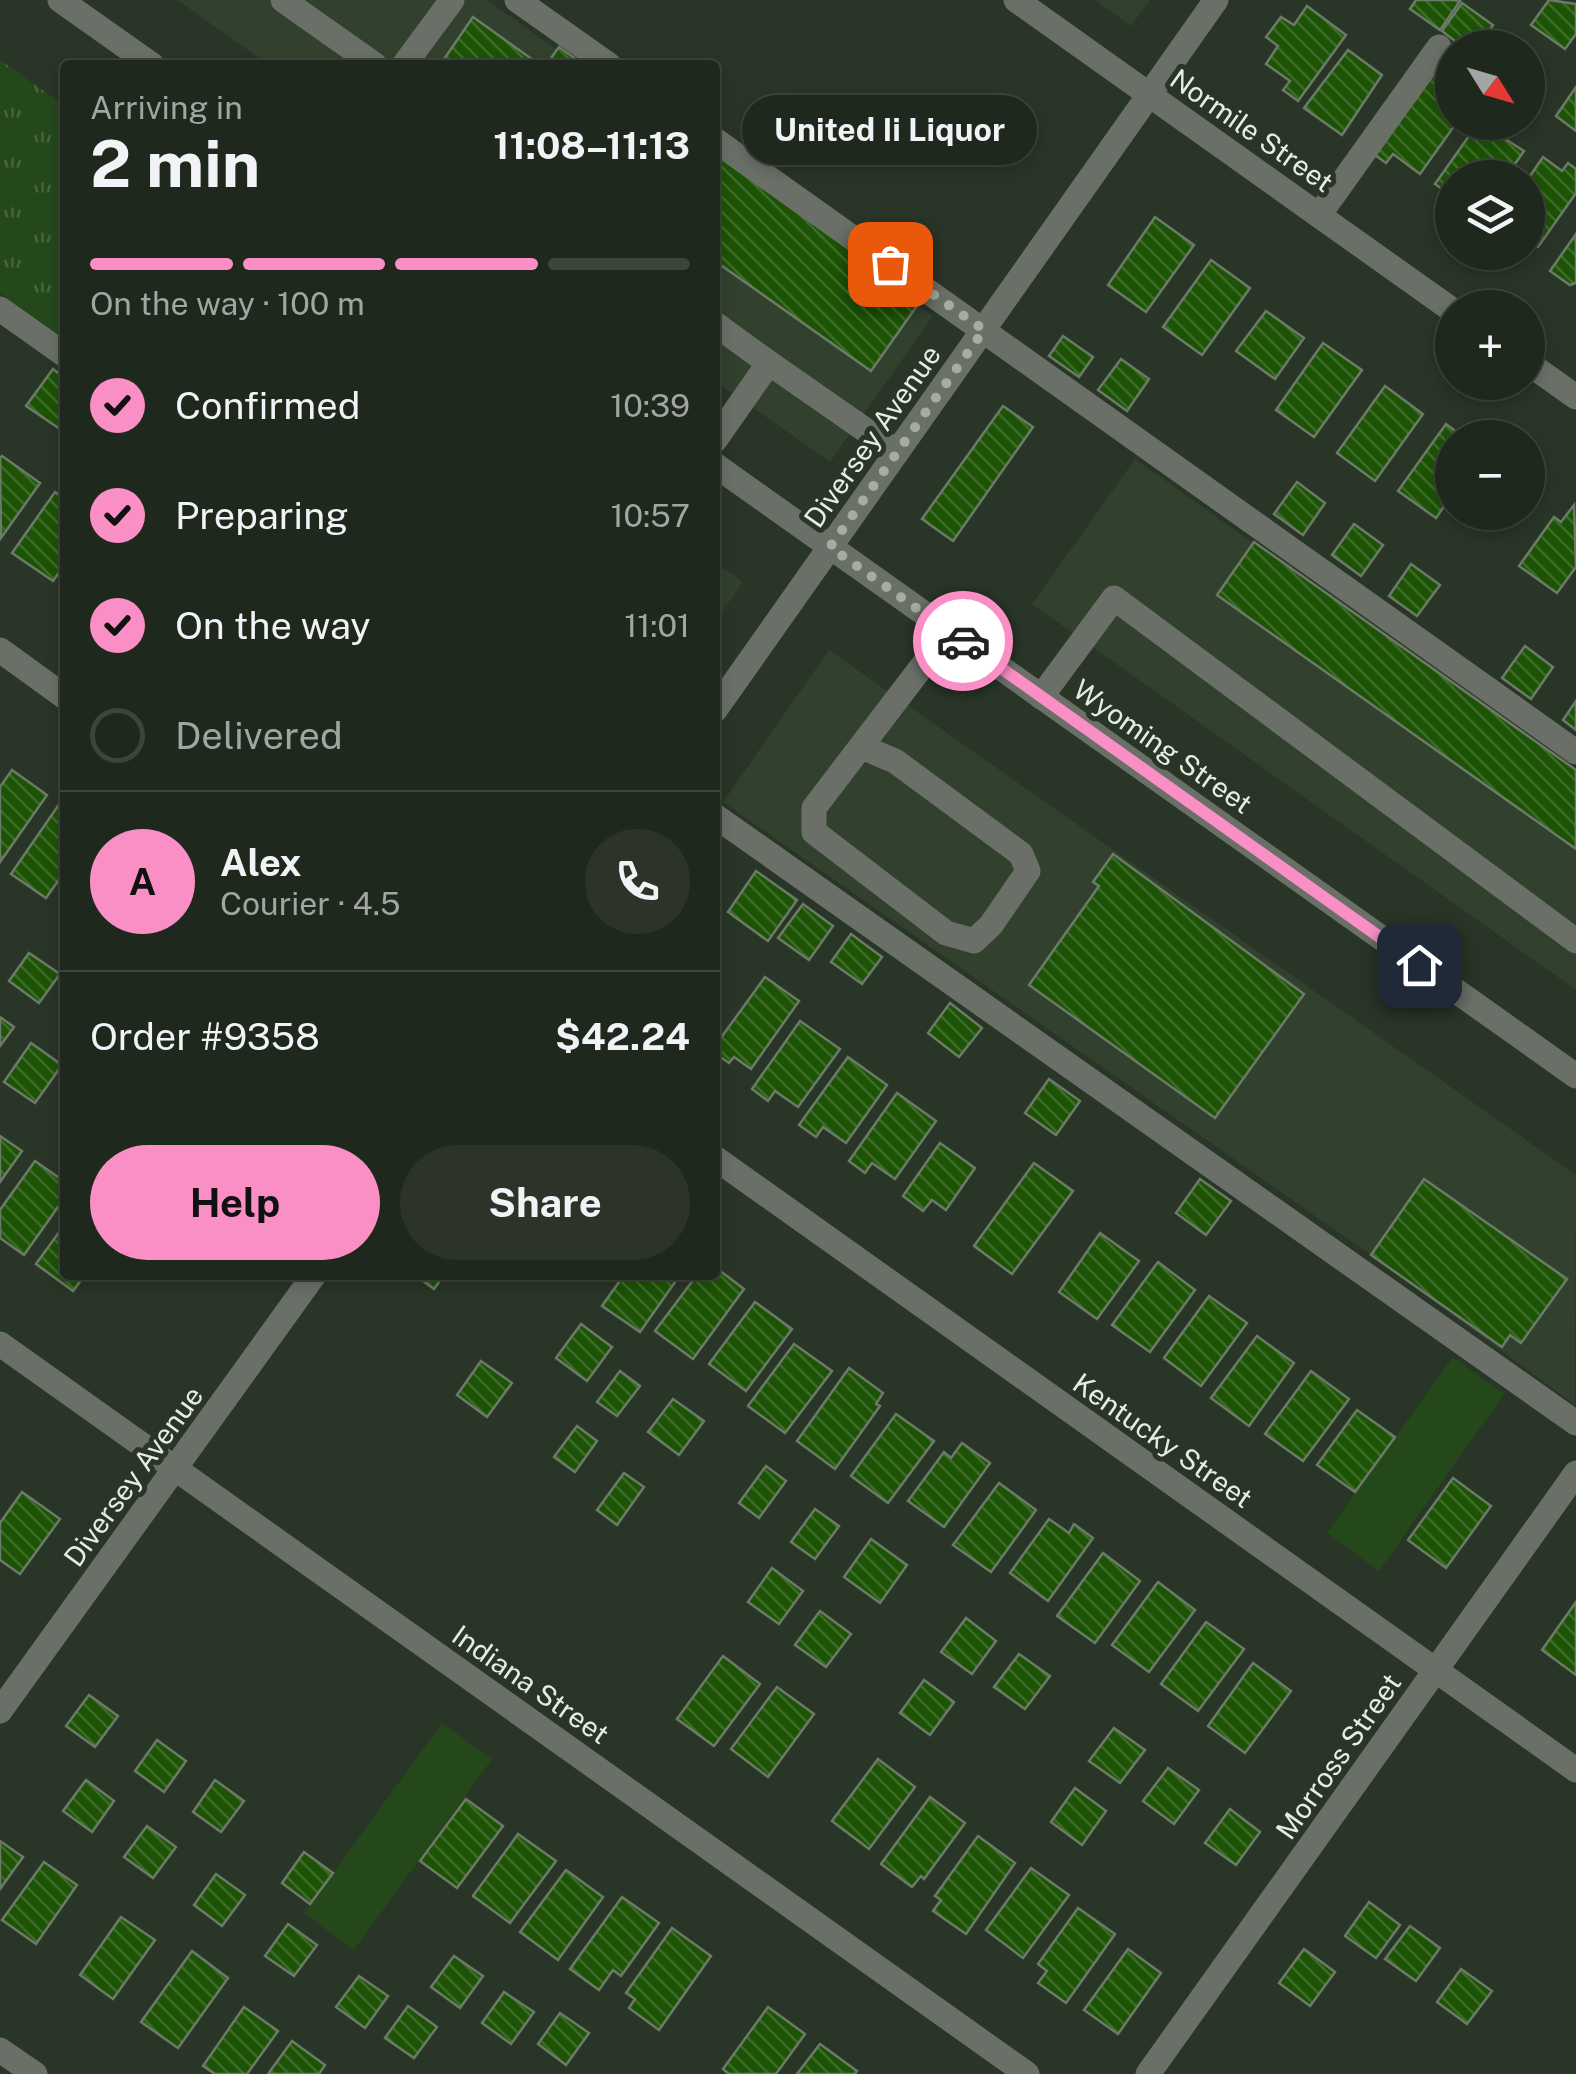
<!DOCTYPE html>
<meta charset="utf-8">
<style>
:root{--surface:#1f281c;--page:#2c3429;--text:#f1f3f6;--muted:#a1a6a3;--line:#3c443b;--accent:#fa8fc6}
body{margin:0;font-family:"Public Sans",sans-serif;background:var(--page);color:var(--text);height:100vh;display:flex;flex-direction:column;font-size:38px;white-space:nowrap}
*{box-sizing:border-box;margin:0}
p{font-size:32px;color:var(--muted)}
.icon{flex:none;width:55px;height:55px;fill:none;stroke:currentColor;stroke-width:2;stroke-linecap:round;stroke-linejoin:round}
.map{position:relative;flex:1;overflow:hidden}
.sheet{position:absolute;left:60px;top:60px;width:660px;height:1220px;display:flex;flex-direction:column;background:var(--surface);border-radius:10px;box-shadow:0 5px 15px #0003,0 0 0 2px var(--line)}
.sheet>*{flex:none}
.needle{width:65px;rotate:127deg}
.controls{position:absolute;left:1435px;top:30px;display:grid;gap:20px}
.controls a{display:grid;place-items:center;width:110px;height:110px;border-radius:50%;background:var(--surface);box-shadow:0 5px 15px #0003,0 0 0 2px var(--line);font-size:50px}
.pin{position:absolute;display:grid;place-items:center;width:85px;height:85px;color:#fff;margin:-42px;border-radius:20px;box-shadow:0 5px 15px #0006}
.courier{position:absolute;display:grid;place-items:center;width:100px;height:100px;margin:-50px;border:8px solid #fa8fc6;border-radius:50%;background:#fff;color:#222;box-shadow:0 2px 12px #0007}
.bubble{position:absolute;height:70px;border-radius:35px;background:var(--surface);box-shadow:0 5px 15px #0003,0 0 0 2px var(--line);font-size:32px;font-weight:700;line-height:70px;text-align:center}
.head em{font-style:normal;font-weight:700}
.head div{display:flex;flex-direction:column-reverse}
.head{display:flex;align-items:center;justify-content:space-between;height:170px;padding:0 30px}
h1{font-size:65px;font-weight:700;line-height:75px}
.bar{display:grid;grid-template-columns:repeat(4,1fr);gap:15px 10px;align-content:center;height:120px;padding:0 30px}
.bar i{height:12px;border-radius:8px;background:var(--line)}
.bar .current{background:var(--accent)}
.bar p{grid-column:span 4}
.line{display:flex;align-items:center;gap:25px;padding:0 30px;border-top:2px solid var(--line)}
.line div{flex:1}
.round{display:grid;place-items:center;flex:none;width:105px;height:105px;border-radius:52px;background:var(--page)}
ol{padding:0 30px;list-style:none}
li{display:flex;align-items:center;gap:30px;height:110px}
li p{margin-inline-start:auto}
li .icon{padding:10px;border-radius:50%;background:var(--accent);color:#111;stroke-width:4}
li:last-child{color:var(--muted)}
li i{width:55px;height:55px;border:5px solid var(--line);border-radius:50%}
.button{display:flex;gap:20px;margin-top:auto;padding:20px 30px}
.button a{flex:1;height:115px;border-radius:60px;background:var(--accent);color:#111;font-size:40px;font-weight:700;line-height:115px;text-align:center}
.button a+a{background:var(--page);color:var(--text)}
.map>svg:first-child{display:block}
</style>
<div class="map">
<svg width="1576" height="2074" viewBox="0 0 1576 2074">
<defs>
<pattern id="park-tufts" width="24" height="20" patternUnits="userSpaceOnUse" patternTransform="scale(2.5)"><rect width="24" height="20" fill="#25481b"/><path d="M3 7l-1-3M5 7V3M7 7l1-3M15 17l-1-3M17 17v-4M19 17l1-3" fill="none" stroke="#45633c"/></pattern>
<pattern id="building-back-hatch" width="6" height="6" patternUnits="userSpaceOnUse" patternTransform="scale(2.5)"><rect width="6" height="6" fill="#1c5305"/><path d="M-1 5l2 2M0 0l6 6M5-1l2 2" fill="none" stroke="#3d6c29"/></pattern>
</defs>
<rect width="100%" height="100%" fill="#293526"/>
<g fill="#31412d">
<path d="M 177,0 L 487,0 L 578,65 L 269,65 Z"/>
<path d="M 1095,0 L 1150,0 L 1131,26 Z"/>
<path d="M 715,162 L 933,316 L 830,462 L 715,381 Z"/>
<path d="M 1135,459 L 1576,772 L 1576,990 L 1032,604 Z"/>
<path d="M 715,562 L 743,582 L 715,622 Z"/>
<path d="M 829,650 L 1576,1175 L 1575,1405 L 1371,1255 L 723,802 Z"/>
</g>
<g fill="#25481b">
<path d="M 1453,1357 L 1504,1394 L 1379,1571 L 1327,1533 Z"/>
<path d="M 442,1723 L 492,1759 L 354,1950 L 304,1913 Z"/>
</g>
<path fill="url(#park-tufts)" d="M 0,60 L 65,106 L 65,339 L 0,293 Z"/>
<g fill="url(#building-back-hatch)" stroke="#6c7a68" stroke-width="2.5">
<path d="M 1416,0 L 1458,0 L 1460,1 L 1440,30 L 1410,9 Z"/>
<path d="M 1549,0 L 1576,4 L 1576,34 L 1565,49 L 1531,25 Z"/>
<path d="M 1462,3 L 1493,25 L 1478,48 L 1464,48 L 1442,31 Z"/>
<path d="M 1307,6 L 1346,35 L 1298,101 L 1283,90 L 1290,81 L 1266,64 L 1278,46 L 1266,37 L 1281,17 L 1294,25 Z"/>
<path d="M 473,17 L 540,65 L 440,65 Z"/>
<path d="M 559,47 L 584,65 L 546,65 Z"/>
<path d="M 1348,50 L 1382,75 L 1342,135 L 1304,108 Z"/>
<path d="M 1433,75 L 1452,89 L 1452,122 L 1457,122 L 1420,174 L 1393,154 L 1386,163 L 1375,155 Z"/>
<path d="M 1576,87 L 1576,131 L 1556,116 Z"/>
<path d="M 1479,122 L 1524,151 L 1505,178 L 1452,178 L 1452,196 L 1435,184 Z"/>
<path d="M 715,154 L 921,300 L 871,371 L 715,261 Z"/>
<path d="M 1543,157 L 1562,171 L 1568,163 L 1576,169 L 1576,193 L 1538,247 L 1528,239 L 1528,179 Z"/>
<path d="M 1155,217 L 1194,245 L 1146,312 L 1108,285 Z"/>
<path d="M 1576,234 L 1576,283 L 1570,285 L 1550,271 Z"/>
<path d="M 1211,260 L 1250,288 L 1202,355 L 1163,327 Z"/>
<path d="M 1266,311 L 1304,338 L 1275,379 L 1236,351 Z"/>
<path d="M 1063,336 L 1093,357 L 1079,377 L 1049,356 Z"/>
<path d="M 1323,343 L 1362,370 L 1314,437 L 1276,410 Z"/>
<path d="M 1121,359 L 1149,379 L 1127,411 L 1098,390 Z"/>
<path d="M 53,369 L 65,378 L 65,422 L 60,429 L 26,406 Z"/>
<path d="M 1385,386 L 1423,414 L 1375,481 L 1337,453 Z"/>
<path d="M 1003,406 L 1033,427 L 953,541 L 922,519 Z"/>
<path d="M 1446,424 L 1465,438 L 1452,438 L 1452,495 L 1436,518 L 1398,491 Z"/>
<path d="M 2,456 L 40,483 L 1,538 L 0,458 Z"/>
<path d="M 1297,482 L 1325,503 L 1303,535 L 1274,514 Z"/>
<path d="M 55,492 L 65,499 L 65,564 L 53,581 L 12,553 Z"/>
<path d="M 1574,505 L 1576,567 L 1557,593 L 1519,566 L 1554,517 L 1561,522 Z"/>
<path d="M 1354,524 L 1383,545 L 1361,576 L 1332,555 Z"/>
<path d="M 1254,542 L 1576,770 L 1576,849 L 1217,595 Z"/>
<path d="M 1411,564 L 1440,585 L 1417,616 L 1389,596 Z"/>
<path d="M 1525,646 L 1553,667 L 1531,699 L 1502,678 Z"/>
<path d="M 1576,701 L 1576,730 L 1563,720 Z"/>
<path d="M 12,770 L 47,795 L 0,862 L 0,787 Z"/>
<path d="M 60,803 L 65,807 L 65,871 L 46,898 L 11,874 Z"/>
<path d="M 1113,854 L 1304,994 L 1215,1118 L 1029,985 L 1099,886 L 1093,882 Z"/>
<path d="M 756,871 L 797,900 L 768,941 L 728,912 Z"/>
<path d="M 803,904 L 833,926 L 809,960 L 778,938 Z"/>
<path d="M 851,934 L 882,957 L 862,984 L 831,962 Z"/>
<path d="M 29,953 L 60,974 L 39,1003 L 9,981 Z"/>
<path d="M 765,977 L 799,1001 L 751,1069 L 734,1057 L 729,1063 L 715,1053 L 715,1046 Z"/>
<path d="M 950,1003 L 982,1028 L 959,1057 L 928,1033 Z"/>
<path d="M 0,1017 L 14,1027 L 0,1046 Z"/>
<path d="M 800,1021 L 840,1049 L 798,1107 L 775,1091 L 768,1101 L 752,1089 Z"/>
<path d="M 31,1043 L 62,1065 L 35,1103 L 4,1082 Z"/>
<path d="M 848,1057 L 887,1085 L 846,1143 L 823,1127 L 816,1137 L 799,1125 Z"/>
<path d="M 1049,1079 L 1080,1101 L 1056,1135 L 1025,1113 Z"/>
<path d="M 897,1093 L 936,1121 L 895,1179 L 872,1163 L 865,1173 L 849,1161 Z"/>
<path d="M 0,1136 L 22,1151 L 0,1182 Z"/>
<path d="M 940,1143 L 975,1168 L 946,1210 L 932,1200 L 923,1211 L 903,1196 Z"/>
<path d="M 35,1161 L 65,1182 L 65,1197 L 24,1255 L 0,1238 L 0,1210 Z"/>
<path d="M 1034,1163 L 1073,1191 L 1012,1274 L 974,1246 Z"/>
<path d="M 1200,1179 L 1231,1201 L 1206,1235 L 1176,1213 Z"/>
<path d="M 1424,1179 L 1567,1279 L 1521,1343 L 1510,1335 L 1502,1347 L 1371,1255 Z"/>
<path d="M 65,1224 L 65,1275 L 85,1275 L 73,1291 L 36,1264 Z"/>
<path d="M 1100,1233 L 1139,1261 L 1097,1319 L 1059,1292 Z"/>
<path d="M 1158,1262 L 1195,1290 L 1150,1352 L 1112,1325 Z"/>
<path d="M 715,1267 L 744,1289 L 693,1359 L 655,1331 L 697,1275 L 715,1275 Z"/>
<path d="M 415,1275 L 444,1275 L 434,1289 Z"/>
<path d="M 624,1275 L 680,1275 L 640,1332 L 602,1306 Z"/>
<path d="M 1209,1296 L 1247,1323 L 1201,1386 L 1164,1358 Z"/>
<path d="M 755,1302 L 792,1329 L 746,1391 L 709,1364 Z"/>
<path d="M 581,1324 L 612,1347 L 587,1381 L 556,1358 Z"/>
<path d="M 1257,1336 L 1294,1363 L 1249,1426 L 1211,1398 Z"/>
<path d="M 794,1344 L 832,1371 L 785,1433 L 748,1406 Z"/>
<path d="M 481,1361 L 512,1383 L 487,1417 L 457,1395 Z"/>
<path d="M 849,1368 L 883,1393 L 876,1404 L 880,1406 L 835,1469 L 797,1441 Z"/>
<path d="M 620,1371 L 640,1386 L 617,1416 L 597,1402 Z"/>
<path d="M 1311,1371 L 1349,1399 L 1303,1461 L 1265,1434 Z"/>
<path d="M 673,1399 L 704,1421 L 679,1455 L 648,1432 Z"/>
<path d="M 1357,1410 L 1395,1437 L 1355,1492 L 1317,1465 Z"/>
<path d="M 896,1414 L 934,1441 L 888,1503 L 851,1476 Z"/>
<path d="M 577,1426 L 597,1441 L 575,1472 L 554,1457 Z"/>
<path d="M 962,1443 L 990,1463 L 944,1527 L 908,1501 L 944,1452 L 951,1458 Z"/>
<path d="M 766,1466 L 786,1481 L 759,1518 L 739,1503 Z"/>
<path d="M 624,1473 L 644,1487 L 617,1525 L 597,1510 Z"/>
<path d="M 1453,1478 L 1491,1506 L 1446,1568 L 1408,1540 Z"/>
<path d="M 999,1483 L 1036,1510 L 991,1572 L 953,1545 Z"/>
<path d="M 22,1492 L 60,1519 L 20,1574 L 0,1560 L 0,1523 Z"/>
<path d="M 815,1509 L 839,1526 L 815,1559 L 791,1542 Z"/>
<path d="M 1049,1519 L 1069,1533 L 1074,1524 L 1093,1538 L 1048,1601 L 1010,1573 Z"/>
<path d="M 871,1539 L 907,1565 L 880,1603 L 844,1577 Z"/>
<path d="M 1103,1553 L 1140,1581 L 1095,1643 L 1057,1616 Z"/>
<path d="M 772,1568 L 803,1591 L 779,1624 L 748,1602 Z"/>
<path d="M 1158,1582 L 1195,1610 L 1149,1672 L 1112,1645 Z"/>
<path d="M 1576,1602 L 1576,1675 L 1542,1650 Z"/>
<path d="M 820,1611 L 851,1634 L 826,1667 L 795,1645 Z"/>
<path d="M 966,1618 L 996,1641 L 972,1674 L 941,1652 Z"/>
<path d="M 1206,1622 L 1244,1649 L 1198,1711 L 1161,1684 Z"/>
<path d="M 1019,1654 L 1050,1676 L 1025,1709 L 994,1687 Z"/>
<path d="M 723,1656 L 760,1684 L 714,1746 L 677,1719 Z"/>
<path d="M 1253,1663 L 1291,1691 L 1245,1753 L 1208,1726 Z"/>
<path d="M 924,1680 L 954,1702 L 930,1735 L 900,1713 Z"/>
<path d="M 777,1687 L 814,1714 L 768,1777 L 731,1749 Z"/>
<path d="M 89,1695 L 118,1716 L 95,1747 L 66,1726 Z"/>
<path d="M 1114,1728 L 1145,1750 L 1120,1783 L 1089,1761 Z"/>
<path d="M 157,1740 L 186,1761 L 164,1792 L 135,1771 Z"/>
<path d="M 878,1759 L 915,1787 L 869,1849 L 832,1821 Z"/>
<path d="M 1168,1768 L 1199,1790 L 1174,1824 L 1143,1801 Z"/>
<path d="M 86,1780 L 114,1801 L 92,1832 L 63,1811 Z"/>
<path d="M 215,1780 L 244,1801 L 221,1832 L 193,1812 Z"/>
<path d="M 1075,1788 L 1106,1811 L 1082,1845 L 1051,1822 Z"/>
<path d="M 930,1797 L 965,1823 L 924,1879 L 921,1876 L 912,1887 L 881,1864 Z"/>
<path d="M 466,1799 L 503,1826 L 457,1888 L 420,1861 Z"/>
<path d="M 1230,1809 L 1260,1832 L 1236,1865 L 1205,1843 Z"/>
<path d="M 147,1826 L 176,1847 L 153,1878 L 124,1857 Z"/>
<path d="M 518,1834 L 556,1861 L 510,1923 L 473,1896 Z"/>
<path d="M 978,1836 L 1015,1863 L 966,1934 L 933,1911 L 941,1900 L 935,1896 Z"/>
<path d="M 0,1841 L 23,1857 L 0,1889 Z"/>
<path d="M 304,1852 L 333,1873 L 310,1904 L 282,1883 Z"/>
<path d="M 44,1862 L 77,1885 L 36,1944 L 2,1920 Z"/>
<path d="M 1031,1868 L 1069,1895 L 1023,1958 L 986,1930 Z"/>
<path d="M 566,1870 L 603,1897 L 558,1960 L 520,1932 Z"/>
<path d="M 216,1874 L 245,1895 L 222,1926 L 194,1905 Z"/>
<path d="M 622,1897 L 659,1923 L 621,1976 L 613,1970 L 599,1990 L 570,1969 Z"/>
<path d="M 1369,1902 L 1400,1925 L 1376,1958 L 1345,1936 Z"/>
<path d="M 1078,1908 L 1115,1934 L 1066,2003 L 1038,1983 L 1047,1971 L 1038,1964 Z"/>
<path d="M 121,1917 L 155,1940 L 113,1999 L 80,1975 Z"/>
<path d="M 288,1924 L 317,1945 L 294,1976 L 265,1956 Z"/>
<path d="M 1410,1926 L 1440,1948 L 1416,1981 L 1385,1959 Z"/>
<path d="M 672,1928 L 711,1956 L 659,2030 L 629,2008 L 635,1999 L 626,1993 Z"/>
<path d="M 1128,1949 L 1161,1973 L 1118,2034 L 1084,2010 Z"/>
<path d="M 1304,1949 L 1335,1972 L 1310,2006 L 1279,1983 Z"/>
<path d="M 192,1951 L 228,1978 L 178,2048 L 141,2022 Z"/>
<path d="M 454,1956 L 483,1976 L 460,2008 L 431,1987 Z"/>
<path d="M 1461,1969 L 1492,1991 L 1467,2024 L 1437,2002 Z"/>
<path d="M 359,1976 L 388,1996 L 365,2028 L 336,2007 Z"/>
<path d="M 504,1992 L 534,2012 L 511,2044 L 482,2023 Z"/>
<path d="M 408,2006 L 437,2027 L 414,2058 L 385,2038 Z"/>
<path d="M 244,2007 L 278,2031 L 247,2074 L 215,2074 L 203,2066 Z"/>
<path d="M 768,2007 L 805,2034 L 776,2074 L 729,2074 L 723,2069 Z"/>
<path d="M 560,2013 L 589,2033 L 566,2065 L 538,2044 Z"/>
<path d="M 292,2041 L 325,2065 L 319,2074 L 268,2074 Z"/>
<path d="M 820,2044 L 857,2071 L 855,2074 L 797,2074 Z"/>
</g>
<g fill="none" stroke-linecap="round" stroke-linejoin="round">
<g stroke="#6a7068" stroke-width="25">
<path d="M 60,0 L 152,65"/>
<path d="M 283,0 L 375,65"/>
<path d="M 517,0 L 609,65"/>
<path d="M 1016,0 L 1452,310"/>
<path d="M 404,65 L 452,0"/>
<path d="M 715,140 L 1576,752"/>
<path d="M 1319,215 L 1439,47"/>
<path d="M 0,309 L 65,355"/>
<path d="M 715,324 L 769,363 L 715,440"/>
<path d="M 769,363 L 897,452"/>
<path d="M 1528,363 L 1576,397"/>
<path d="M 715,465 L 1576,1076"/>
<path d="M 0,650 L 65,697"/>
<path d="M 1041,697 L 1114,598 L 1576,941"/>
<path d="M 715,710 L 1216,0"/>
<path d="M 864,748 L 895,761 L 1021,854 L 1028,871 L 991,925 L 974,941 L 946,933 L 814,832 L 814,808 L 949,631"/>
<path d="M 715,816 L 1576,1423"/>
<path d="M 715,1158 L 1576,1770"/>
<path d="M 0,1344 L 1027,2074"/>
<path d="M 0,1711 L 314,1275"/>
<path d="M 0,2050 L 35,2074"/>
<path d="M 1148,2074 L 1576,1473"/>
</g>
</g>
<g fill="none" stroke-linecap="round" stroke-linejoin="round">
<path stroke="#a4ada2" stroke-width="10" stroke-dasharray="0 18" d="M 890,264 L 984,330 L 830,547 L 963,641"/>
<path stroke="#fa8fc6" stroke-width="12" d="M 963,641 L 1419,965"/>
</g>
<g text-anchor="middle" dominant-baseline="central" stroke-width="10" stroke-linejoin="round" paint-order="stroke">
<g font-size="28" fill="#e6eee4" stroke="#293526">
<text transform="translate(1252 130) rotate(35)">Normile Street</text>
<text transform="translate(872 436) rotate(-55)">Diversey Avenue</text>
<text transform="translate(1163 746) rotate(35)">Wyoming Street</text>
<text transform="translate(1163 1440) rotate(35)">Kentucky Street</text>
<text transform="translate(133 1476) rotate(-54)">Diversey Avenue</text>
<text transform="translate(531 1684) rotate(35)">Indiana Street</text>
<text transform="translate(1338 1756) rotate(-55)">Morross Street</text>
</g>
</g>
</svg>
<div class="controls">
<a><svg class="needle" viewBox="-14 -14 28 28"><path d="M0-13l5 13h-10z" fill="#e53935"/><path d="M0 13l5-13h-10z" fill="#a1a6a3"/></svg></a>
<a><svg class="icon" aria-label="layers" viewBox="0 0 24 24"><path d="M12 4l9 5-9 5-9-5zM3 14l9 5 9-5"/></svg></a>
<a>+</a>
<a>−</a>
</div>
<div class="pin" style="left:890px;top:264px;background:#ea580c"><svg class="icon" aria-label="bag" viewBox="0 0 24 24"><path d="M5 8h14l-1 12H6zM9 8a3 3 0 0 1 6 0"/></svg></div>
<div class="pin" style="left:1419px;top:965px;background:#1f2937"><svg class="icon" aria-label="home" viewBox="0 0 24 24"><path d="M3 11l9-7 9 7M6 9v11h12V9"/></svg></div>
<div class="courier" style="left:963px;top:641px"><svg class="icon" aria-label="car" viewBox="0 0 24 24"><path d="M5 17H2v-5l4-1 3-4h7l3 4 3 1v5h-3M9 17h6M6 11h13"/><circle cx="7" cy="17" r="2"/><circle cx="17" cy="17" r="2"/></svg></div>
<div class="bubble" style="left:742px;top:95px;width:295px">United Ii Liquor</div>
<section class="sheet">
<div class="head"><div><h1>2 min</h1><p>Arriving in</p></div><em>11:08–11:13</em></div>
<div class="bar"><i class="current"></i><i class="current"></i><i class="current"></i><i></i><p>On the way · 100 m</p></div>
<ol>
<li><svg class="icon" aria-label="check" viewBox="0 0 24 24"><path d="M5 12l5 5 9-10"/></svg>Confirmed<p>10:39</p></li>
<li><svg class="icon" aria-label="check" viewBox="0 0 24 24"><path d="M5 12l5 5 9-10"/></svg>Preparing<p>10:57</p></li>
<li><svg class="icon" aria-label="check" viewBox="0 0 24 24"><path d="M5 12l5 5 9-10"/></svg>On the way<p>11:01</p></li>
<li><i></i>Delivered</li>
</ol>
<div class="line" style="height:180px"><b class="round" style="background:var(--accent);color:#111">A</b><div><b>Alex</b><p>Courier · 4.5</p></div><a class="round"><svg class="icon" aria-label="phone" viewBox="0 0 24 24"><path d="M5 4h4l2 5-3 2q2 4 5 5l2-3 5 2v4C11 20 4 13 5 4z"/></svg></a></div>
<div class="line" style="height:130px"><div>Order #9358</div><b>$42.24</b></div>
<div class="button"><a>Help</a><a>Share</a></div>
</section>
</div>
